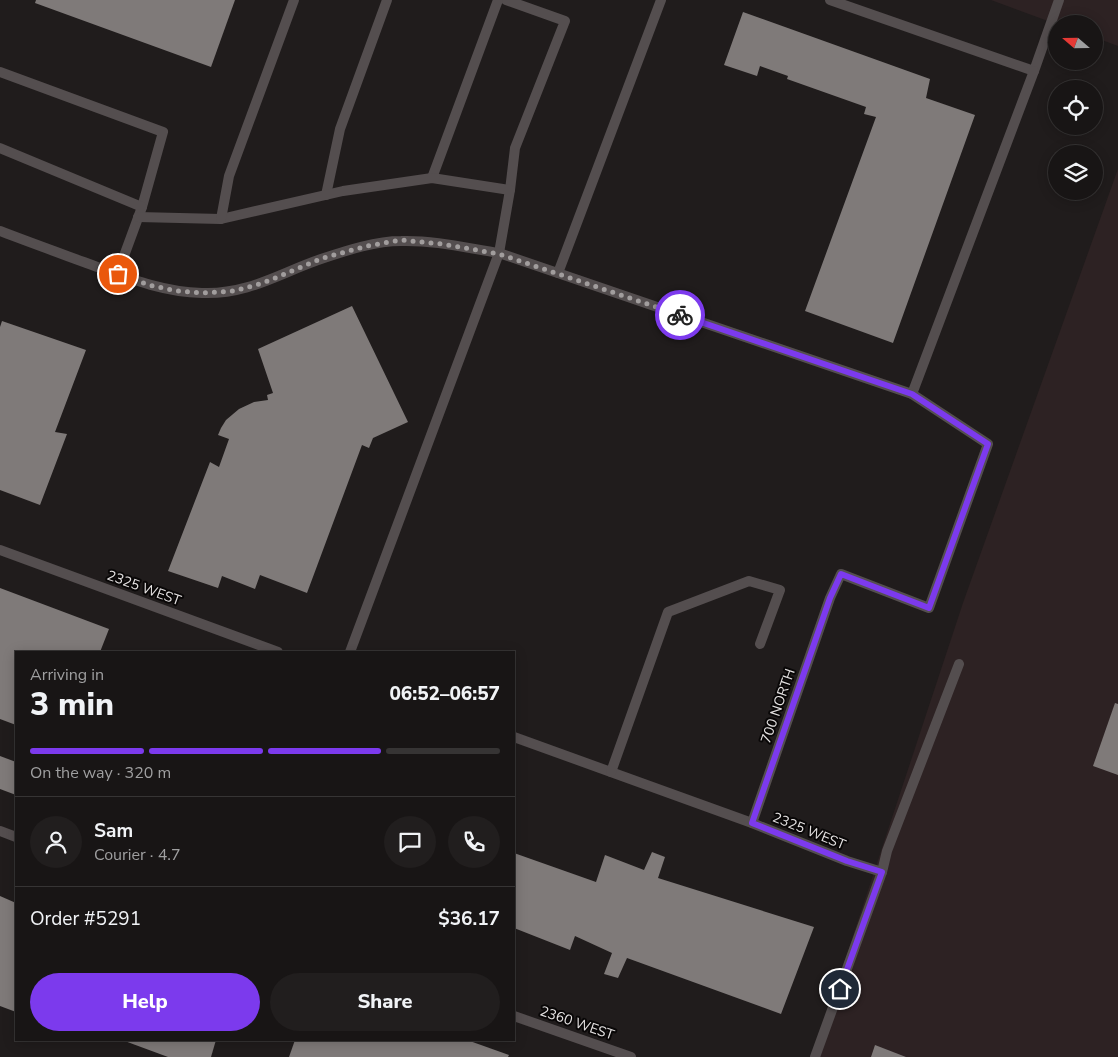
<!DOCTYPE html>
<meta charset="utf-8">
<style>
:root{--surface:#181515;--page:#211e1e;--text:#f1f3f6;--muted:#9f9fa0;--line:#363434;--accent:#7c3aed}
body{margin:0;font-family:"Nunito Sans",sans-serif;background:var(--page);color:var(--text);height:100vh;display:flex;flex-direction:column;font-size:19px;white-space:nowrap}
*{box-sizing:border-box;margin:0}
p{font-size:16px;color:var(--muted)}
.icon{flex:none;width:28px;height:28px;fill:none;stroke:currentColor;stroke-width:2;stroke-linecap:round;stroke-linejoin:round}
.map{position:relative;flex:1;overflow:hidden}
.panel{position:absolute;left:15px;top:651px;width:500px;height:390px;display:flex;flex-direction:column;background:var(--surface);border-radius:0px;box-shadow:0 2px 12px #0003,0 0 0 1px var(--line)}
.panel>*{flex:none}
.needle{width:32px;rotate:290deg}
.fabs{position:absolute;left:1048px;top:15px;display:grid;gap:10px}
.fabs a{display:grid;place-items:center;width:55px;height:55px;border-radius:50%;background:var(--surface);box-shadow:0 2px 12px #0003,0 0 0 1px var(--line);font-size:25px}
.pin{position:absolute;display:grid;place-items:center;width:42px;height:42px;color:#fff;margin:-21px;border:2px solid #fff;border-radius:50%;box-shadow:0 1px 5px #0007}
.courier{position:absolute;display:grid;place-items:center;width:50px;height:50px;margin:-25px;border:4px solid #7c3aed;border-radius:50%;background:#fff;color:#222;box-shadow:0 1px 6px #0007}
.head em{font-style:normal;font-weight:800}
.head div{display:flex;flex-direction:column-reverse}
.head{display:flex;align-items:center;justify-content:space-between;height:85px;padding:0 15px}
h1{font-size:32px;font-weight:800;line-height:38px}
.bar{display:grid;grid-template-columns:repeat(4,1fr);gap:8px 5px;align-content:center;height:60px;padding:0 15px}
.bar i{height:6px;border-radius:4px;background:var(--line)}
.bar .on{background:var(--accent)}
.bar p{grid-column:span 4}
.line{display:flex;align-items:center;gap:12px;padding:0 15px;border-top:1px solid var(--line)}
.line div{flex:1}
.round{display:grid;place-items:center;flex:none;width:52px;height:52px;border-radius:26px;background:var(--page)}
.primary-button{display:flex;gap:10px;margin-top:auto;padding:10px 15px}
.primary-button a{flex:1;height:58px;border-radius:30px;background:var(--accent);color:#fff;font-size:20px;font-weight:800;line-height:58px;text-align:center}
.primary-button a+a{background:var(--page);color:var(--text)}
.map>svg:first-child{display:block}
</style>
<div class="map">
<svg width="1118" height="1057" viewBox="0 0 1118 1057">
<rect width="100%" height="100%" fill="#201c1c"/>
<g fill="#2d2223">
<path d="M 991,0 L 1118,0 L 1118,46 L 1094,37 L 1094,24 L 1056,24 Z"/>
<path d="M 1118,169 L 1118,1057 L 813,1057 L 963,603 Z"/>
</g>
<g fill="#7f7a79">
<path d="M 36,0 L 235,0 L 211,67 L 35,3 Z"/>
<path d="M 743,12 L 930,79 L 926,98 L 975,115 L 893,343 L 805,311 L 876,117 L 864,114 L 866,107 L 787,79 L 788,76 L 760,66 L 757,76 L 724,65 Z"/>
<path d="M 352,306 L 408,422 L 373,438 L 369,448 L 362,445 L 307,593 L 260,575 L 255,589 L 222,576 L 218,588 L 168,571 L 210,462 L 219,467 L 229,439 L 218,435 L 221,428 L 226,420 L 239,409 L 254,402 L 268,400 L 267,395 L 273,393 L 258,349 Z"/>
<path d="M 2,321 L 86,350 L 55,432 L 67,434 L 40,505 L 0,490 L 0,327 Z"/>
<path d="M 0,588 L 109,629 L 100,652 L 16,652 L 16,725 L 0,719 Z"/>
<path d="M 1115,703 L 1118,704 L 1118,775 L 1093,766 Z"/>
<path d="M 0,756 L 16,762 L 16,795 L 0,789 Z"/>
<path d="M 652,852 L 665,857 L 658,878 L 814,927 L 781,1014 L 627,958 L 618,978 L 604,974 L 612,953 L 575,936 L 570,950 L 514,928 L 514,853 L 596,882 L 605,855 L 644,870 Z"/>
<path d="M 0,896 L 16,903 L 16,1012 L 0,1006 Z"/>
<path d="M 122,1040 L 216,1040 L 211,1057 L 168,1057 Z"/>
<path d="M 295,1040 L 467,1040 L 509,1055 L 508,1057 L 289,1057 Z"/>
<path d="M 875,1045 L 906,1057 L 871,1057 Z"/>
</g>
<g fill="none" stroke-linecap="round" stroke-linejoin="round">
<g stroke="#544e4f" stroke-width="10">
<path d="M 506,0 L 565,21 L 515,148 L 510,190"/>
<path d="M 830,0 L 1034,71 L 1059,0"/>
<path d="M 0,72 L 163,132 L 142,207"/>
<path d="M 0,148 L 142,207 L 117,275"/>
<path d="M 432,178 L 498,0"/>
<path d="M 326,195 L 340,129 L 387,0"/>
<path d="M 138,217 L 221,219 L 343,191 L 432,178 L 510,190 L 499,253 L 350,652"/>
<path d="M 221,219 L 229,176 L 294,0"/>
<path d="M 0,231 C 31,243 62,254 92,265 C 128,278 163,292 202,293 C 249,295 281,272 324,258 C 348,250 376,241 401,241 C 434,240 467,248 499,253 L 912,394 L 1034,71"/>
<path d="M 558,273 L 661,0"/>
<path d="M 0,550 L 278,652"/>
<path d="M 514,737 L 752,823 L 847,861 L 882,872 L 815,1057"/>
<path d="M 611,772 L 668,612 L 749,581 L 780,590 L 760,644"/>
<path d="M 752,823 L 830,598 L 841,574 L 929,608 L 988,444 L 912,394"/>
<path d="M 0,831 L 16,837"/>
<path d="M 882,872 L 887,851 L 959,664"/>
<path d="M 514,1016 L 631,1057"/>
</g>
</g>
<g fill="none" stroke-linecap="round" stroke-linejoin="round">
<path stroke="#a19d9d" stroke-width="5" stroke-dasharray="0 9" d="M 118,274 L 149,285 L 177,291 L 203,293 L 234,291 L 263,283 L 323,258 L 367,246 L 401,240 L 442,244 L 499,254 L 680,315"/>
<path stroke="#7c3aed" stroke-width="6" d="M 680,315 L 912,394 L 988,444 L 929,608 L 841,574 L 830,598 L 752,823 L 847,861 L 882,872 L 840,989"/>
</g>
<g text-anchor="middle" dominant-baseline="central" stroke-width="4" stroke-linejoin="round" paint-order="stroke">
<g font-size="14" fill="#e6e3e3" stroke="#090707">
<text transform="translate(144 588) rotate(20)">2325 WEST</text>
<text transform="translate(778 706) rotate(-71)">700 NORTH</text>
<text transform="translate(809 831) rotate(22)">2325 WEST</text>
<text transform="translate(577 1023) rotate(19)">2360 WEST</text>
</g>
</g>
</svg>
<div class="fabs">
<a><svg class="needle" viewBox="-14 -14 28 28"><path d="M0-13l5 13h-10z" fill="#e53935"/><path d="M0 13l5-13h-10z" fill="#9f9fa0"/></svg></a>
<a><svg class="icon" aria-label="locate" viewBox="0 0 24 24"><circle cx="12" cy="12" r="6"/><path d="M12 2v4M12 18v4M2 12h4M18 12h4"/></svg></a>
<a><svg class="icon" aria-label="layers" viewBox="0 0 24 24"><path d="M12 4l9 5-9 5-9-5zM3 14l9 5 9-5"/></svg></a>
</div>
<div class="pin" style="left:118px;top:274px;background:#ea580c"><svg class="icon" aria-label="bag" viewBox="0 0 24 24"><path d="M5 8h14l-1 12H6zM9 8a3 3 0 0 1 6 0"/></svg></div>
<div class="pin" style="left:840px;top:989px;background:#1f2937"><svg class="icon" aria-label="home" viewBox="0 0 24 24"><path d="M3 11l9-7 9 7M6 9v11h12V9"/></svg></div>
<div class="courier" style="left:680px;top:315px"><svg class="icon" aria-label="bike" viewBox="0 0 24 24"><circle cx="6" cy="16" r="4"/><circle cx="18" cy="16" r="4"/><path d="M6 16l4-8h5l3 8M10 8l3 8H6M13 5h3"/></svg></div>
<section class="panel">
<div class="head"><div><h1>3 min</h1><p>Arriving in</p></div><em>06:52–06:57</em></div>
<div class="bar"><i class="on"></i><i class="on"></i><i class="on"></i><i></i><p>On the way · 320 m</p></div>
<div class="line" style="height:90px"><a class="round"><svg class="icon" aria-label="person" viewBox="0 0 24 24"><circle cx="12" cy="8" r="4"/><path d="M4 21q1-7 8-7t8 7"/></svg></a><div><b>Sam</b><p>Courier · 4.7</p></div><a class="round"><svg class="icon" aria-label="chat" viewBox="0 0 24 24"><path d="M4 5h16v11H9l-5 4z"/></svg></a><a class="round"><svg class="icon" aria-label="phone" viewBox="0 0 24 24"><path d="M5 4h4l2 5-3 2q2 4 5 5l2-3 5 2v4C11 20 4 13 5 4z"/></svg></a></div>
<div class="line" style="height:65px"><div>Order #5291</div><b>$36.17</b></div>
<div class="primary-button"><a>Help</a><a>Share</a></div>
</section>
</div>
